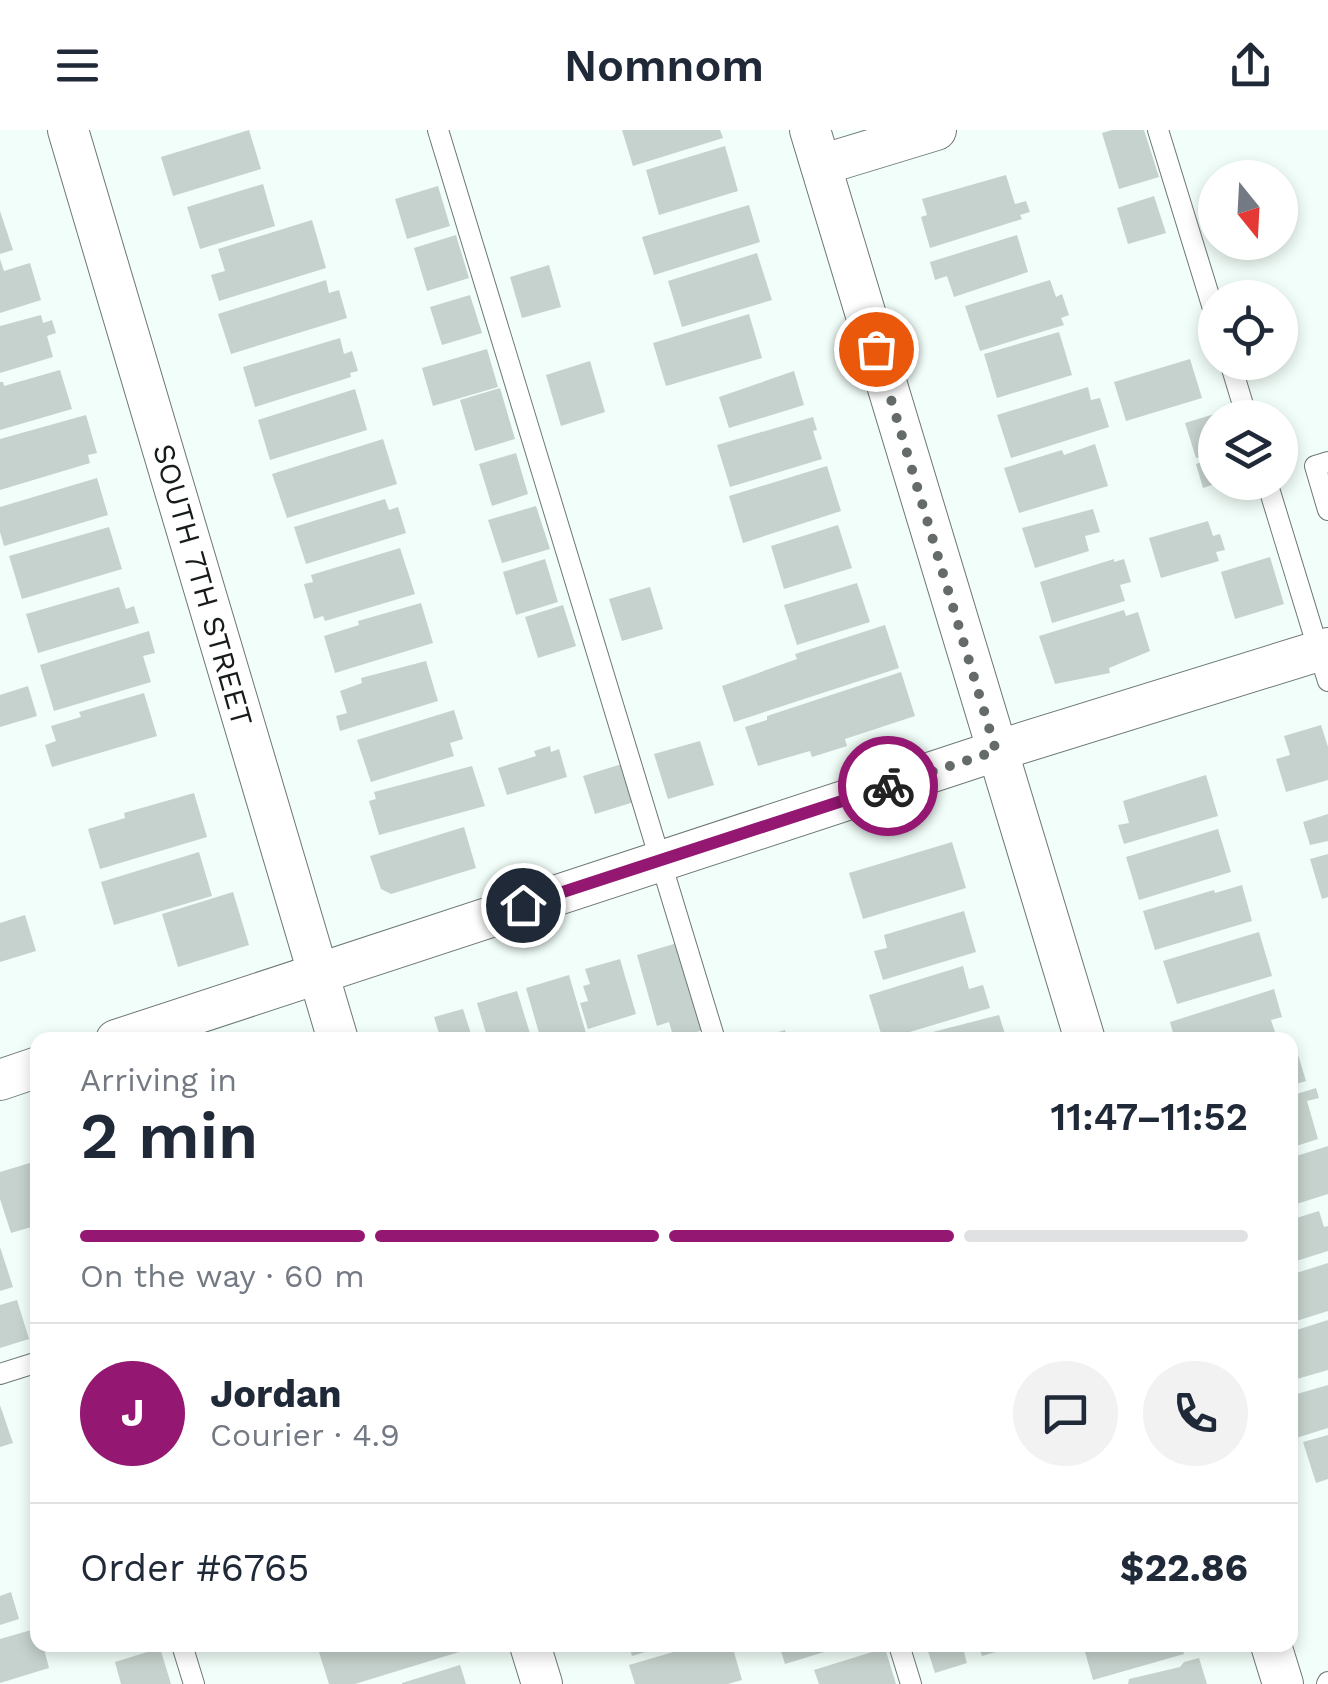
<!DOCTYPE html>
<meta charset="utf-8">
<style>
:root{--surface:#fff;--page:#f2f2f3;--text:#1f2937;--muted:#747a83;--line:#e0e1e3;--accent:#941772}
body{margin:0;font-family:"Work Sans",sans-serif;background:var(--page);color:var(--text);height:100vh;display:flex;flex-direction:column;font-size:38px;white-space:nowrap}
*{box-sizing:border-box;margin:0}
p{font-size:32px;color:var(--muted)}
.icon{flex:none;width:55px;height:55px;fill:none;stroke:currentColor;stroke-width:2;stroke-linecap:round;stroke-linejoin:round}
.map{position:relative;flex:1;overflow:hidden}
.details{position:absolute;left:30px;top:902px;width:1268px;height:620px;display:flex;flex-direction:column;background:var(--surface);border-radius:20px;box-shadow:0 5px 15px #0003}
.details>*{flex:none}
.needle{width:65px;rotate:162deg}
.controls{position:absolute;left:1198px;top:30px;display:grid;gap:20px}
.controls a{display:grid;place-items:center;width:100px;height:100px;border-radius:50%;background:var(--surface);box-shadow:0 5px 15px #0003;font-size:50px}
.pin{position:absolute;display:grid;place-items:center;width:85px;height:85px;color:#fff;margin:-42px;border:5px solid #fff;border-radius:50%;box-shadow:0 2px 10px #0007}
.courier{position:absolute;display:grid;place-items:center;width:100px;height:100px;margin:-50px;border:8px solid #941772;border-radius:50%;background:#fff;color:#222;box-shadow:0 2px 12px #0007}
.overview em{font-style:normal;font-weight:600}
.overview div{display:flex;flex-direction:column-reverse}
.overview{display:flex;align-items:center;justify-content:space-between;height:170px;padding:0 50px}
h1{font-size:65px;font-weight:600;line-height:75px}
.bar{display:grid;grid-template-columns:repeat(4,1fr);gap:15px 10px;align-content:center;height:120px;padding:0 50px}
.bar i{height:12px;border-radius:8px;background:var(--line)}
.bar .selected{background:var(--accent)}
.bar p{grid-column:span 4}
.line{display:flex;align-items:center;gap:25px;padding:0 50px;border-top:2px solid var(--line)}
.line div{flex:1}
.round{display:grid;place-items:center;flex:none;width:105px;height:105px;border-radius:52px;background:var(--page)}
header{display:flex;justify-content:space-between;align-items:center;height:130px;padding:0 50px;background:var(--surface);font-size:45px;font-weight:600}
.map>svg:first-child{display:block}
</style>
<header><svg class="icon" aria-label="menu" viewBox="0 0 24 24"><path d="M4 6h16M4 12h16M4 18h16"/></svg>Nomnom<svg class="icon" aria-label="share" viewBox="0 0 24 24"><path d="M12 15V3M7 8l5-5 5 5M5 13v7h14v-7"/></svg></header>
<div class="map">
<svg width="1328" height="1554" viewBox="0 0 1328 1554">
<rect width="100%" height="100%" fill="#f2fef9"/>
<g fill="#c6d2cd">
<path d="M 249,0 L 261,39 L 173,66 L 161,27 Z"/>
<path d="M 622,0 L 720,0 L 723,8 L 633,36 Z"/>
<path d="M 1112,0 L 1144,0 L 1159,47 L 1119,59 L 1102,3 Z"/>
<path d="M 725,16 L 738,61 L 659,85 L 646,40 Z"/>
<path d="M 1006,45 L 1015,74 L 1026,71 L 1030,82 L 1020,85 L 1022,89 L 930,118 L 921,87 L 927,85 L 922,69 Z"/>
<path d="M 263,54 L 275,96 L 200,119 L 187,77 Z"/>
<path d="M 438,56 L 450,96 L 407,109 L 395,69 Z"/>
<path d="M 1154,66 L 1166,103 L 1128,114 L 1117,78 Z"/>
<path d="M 749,75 L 760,112 L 654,145 L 642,107 Z"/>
<path d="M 0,81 L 13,120 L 0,124 Z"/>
<path d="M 312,90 L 326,138 L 219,171 L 211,145 L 225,141 L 218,119 Z"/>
<path d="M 456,105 L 469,148 L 427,161 L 414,118 Z"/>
<path d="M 1017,105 L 1028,142 L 954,167 L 947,146 L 935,150 L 930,132 Z"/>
<path d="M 757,123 L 772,170 L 682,197 L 668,151 Z"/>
<path d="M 0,129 L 4,141 L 30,133 L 41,170 L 0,183 Z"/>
<path d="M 549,135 L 561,177 L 522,188 L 510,147 Z"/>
<path d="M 326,150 L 329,163 L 339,160 L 347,188 L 231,224 L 218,184 Z"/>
<path d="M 1050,150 L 1056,167 L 1062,164 L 1069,185 L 1061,188 L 1064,195 L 980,221 L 965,176 Z"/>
<path d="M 470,165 L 482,203 L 442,215 L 430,177 Z"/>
<path d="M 749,184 L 762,228 L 666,256 L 653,213 Z"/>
<path d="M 41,185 L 43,193 L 52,190 L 56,203 L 47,206 L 53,227 L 0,243 L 0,196 Z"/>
<path d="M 1059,202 L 1072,245 L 997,268 L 984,224 Z"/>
<path d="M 340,208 L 344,224 L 352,221 L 358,241 L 350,243 L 351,247 L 255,277 L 243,237 Z"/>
<path d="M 487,219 L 498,257 L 433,276 L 422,238 Z"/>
<path d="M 1190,229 L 1202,268 L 1126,291 L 1114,252 Z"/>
<path d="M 590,231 L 605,282 L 561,296 L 546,245 Z"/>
<path d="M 60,240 L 72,279 L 0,300 L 0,252 L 3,252 L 4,256 Z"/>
<path d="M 794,241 L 804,275 L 729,298 L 719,267 Z"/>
<path d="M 1088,257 L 1091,270 L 1100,268 L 1109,297 L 1011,328 L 997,285 Z"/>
<path d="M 500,258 L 515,309 L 475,321 L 460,270 Z"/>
<path d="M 355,259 L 367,300 L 270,330 L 258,290 Z"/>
<path d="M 1221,282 L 1223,288 L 1215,288 L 1215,323 L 1196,328 L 1185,293 Z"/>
<path d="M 86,285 L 97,323 L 88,325 L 90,333 L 0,360 L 0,309 Z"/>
<path d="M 813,287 L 817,300 L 813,301 L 822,329 L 730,357 L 717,315 Z"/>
<path d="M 383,309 L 397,354 L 287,388 L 272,344 Z"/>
<path d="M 1095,314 L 1108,356 L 1019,383 L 1004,338 L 1062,320 L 1064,325 Z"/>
<path d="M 516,323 L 528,364 L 492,376 L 479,334 Z"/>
<path d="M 1215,328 L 1215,354 L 1203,358 L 1196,334 Z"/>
<path d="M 827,336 L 841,381 L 743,413 L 729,366 Z"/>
<path d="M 97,348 L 108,385 L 4,416 L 0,402 L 0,377 Z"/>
<path d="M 385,369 L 389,380 L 398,377 L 406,403 L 306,434 L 294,397 Z"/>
<path d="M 536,376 L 550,419 L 502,433 L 488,390 Z"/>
<path d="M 1093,379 L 1100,402 L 1085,406 L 1089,421 L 1035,438 L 1022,398 Z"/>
<path d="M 1208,391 L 1213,406 L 1220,404 L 1225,420 L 1216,422 L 1219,431 L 1161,448 L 1149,408 Z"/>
<path d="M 838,395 L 852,438 L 784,459 L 771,416 Z"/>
<path d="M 109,397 L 122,439 L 22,469 L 9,426 Z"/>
<path d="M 400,418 L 415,464 L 325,491 L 323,486 L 314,489 L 304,454 L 313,452 L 311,445 Z"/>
<path d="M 1270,427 L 1284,474 L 1235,489 L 1221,442 Z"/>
<path d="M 545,429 L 558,472 L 516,485 L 503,442 Z"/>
<path d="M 1114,429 L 1114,432 L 1124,429 L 1131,452 L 1120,455 L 1125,471 L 1052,493 L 1040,452 Z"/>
<path d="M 857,453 L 870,492 L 797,515 L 784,475 Z"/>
<path d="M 119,457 L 126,479 L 134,476 L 139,493 L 38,523 L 26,484 Z"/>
<path d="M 650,457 L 663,499 L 622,511 L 609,469 Z"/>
<path d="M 421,473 L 433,513 L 335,543 L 324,506 L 359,495 L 358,491 Z"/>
<path d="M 563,475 L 576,516 L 538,528 L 525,487 Z"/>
<path d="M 1124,480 L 1126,486 L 1138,482 L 1150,521 L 1109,538 L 1110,543 L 1055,554 L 1039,506 Z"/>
<path d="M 885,495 L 899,538 L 734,592 L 722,556 L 797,529 L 795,524 Z"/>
<path d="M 149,501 L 155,523 L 143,526 L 151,552 L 54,581 L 40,535 Z"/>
<path d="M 426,531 L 438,571 L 340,601 L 336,586 L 347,583 L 340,561 L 362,553 L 361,548 Z"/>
<path d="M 901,542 L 915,586 L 845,609 L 847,616 L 812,627 L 810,621 L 758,636 L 745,597 L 767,590 L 767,586 Z"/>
<path d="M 28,556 L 37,586 L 0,597 L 0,565 Z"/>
<path d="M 144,563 L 157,606 L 52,637 L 45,615 L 56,611 L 51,596 L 81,587 L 79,582 Z"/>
<path d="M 454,580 L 463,609 L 450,613 L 454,626 L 371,652 L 357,610 Z"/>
<path d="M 1321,595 L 1328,617 L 1328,650 L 1286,662 L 1276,629 L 1290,625 L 1284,606 Z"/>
<path d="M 700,611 L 714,655 L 668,669 L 654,624 Z"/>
<path d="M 550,616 L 551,622 L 559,619 L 567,647 L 507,665 L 498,638 L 536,626 L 534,621 Z"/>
<path d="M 622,634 L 634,672 L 595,684 L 583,646 Z"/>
<path d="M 472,636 L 485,676 L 379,705 L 369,671 L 376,669 L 374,662 Z"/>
<path d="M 1206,645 L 1218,686 L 1124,714 L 1118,695 L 1129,693 L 1123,671 Z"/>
<path d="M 194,663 L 207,707 L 100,739 L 88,699 L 125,688 L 124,683 Z"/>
<path d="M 1328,684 L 1328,711 L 1310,715 L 1303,692 Z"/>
<path d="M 464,697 L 476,738 L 391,764 L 381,759 L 370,726 Z"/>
<path d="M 1218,699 L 1231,742 L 1139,770 L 1126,727 Z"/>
<path d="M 952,712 L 966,758 L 863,789 L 849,743 Z"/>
<path d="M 199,722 L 212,766 L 114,795 L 101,752 Z"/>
<path d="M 1328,724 L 1328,767 L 1322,769 L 1310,729 Z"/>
<path d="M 1242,755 L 1252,791 L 1155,820 L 1143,781 L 1214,760 L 1215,763 Z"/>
<path d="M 233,762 L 249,815 L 178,837 L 162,784 Z"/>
<path d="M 964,781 L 976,822 L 883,850 L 874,821 L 887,818 L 884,805 Z"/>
<path d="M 25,785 L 36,821 L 0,832 L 0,793 Z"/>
<path d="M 1259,802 L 1272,846 L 1177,874 L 1163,831 Z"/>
<path d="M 677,813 L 703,900 L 674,909 L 669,892 L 657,896 L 637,825 Z"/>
<path d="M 620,829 L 636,884 L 588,899 L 580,873 L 588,871 L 583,856 L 590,854 L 585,839 Z"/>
<path d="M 963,836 L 969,859 L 983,855 L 990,878 L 883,910 L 869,865 Z"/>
<path d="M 569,845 L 588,910 L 541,910 L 526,858 Z"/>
<path d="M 1274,859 L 1282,887 L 1271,890 L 1276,905 L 1258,910 L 1175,910 L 1170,892 Z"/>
<path d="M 517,861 L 532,910 L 488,910 L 477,873 Z"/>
<path d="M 463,879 L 473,910 L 441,910 L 434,887 Z"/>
<path d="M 999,885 L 1005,904 L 997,906 L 998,910 L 927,910 L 925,904 Z"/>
<path d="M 785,900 L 788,910 L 755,910 L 755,909 Z"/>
<path d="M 1296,918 L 1306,951 L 1290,956 L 1290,919 Z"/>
<path d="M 1316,958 L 1319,968 L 1307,971 L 1318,1009 L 1290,1018 L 1290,966 Z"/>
<path d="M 1328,1016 L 1328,1064 L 1290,1076 L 1290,1028 Z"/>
<path d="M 33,1032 L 38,1046 L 38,1095 L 11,1103 L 0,1069 L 0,1042 Z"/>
<path d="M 1319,1081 L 1324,1097 L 1328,1096 L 1328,1121 L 1290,1133 L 1290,1090 Z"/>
<path d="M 0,1117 L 13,1157 L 0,1161 Z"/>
<path d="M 1328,1133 L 1328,1181 L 1290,1193 L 1290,1145 Z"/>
<path d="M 17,1170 L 29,1209 L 0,1218 L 0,1175 Z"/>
<path d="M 1328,1190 L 1328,1240 L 1290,1251 L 1290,1202 Z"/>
<path d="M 1328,1255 L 1328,1298 L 1293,1309 L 1290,1266 Z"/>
<path d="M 0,1275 L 13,1313 L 0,1317 Z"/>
<path d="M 1328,1305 L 1328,1349 L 1316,1353 L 1303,1312 Z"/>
<path d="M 11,1462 L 19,1489 L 0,1495 L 0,1466 Z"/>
<path d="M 38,1498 L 38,1515 L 43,1515 L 49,1538 L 0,1553 L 0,1509 Z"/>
<path d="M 330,1515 L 457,1515 L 459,1522 L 355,1554 L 329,1554 L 318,1519 Z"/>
<path d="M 629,1515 L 665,1515 L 665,1516 L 632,1526 Z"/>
<path d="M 697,1515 L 732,1515 L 742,1550 L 728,1554 L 635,1554 L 629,1535 Z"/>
<path d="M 779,1515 L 844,1515 L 844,1516 L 785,1534 Z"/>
<path d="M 926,1515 L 962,1515 L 967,1533 L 935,1543 Z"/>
<path d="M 978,1515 L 1016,1515 L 1016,1516 L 982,1526 Z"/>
<path d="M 1083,1515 L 1182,1515 L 1184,1524 L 1093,1550 Z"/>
<path d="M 160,1518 L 171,1554 L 121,1554 L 115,1532 Z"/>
<path d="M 885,1518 L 896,1554 L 819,1554 L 814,1540 Z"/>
<path d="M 1199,1528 L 1207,1554 L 1128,1554 L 1129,1549 L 1180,1537 L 1184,1532 Z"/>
<path d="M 460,1535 L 466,1554 L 402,1554 L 402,1553 Z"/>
</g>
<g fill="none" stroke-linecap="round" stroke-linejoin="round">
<defs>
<g id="service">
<path d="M 438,0 L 715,910"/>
<path d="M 1158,0 L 1215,185"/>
<path d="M 1230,232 L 1247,288"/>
<path d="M 1328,332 L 1315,336 L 1328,380"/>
<path d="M 1267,352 L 1328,551"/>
<path d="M 0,1244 L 38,1232"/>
<path d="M 182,1515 L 194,1554"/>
<path d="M 899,1515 L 911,1554"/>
<path d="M 1327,1554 L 1328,1552"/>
</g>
<g id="minor">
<path d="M 68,0 L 338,910"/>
<path d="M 810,0 L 1085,910"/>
<path d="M 821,35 L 936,0"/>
<path d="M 116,910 L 996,621 L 1328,518"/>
<path d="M 0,950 L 38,937"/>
<path d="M 530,1515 L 542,1554"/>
<path d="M 1271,1515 L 1283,1554"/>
</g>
</defs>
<use href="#service" stroke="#6d7873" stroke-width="22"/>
<use href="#minor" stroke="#6d7873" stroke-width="42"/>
<use href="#service" stroke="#fff" stroke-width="20"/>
<use href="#minor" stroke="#fff" stroke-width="40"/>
</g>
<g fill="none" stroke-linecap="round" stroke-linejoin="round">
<path stroke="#646b68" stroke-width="10" stroke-dasharray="0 18" d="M 876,219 L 996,621 L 888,656"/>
<path stroke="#941772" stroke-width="12" d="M 523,775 L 888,656"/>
</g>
<g text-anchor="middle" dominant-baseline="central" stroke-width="8" stroke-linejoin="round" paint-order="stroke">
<g font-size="30" fill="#171c1a" stroke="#fff">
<text transform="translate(203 455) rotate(74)">SOUTH 7TH STREET</text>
</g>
</g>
</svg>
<div class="controls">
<a><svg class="needle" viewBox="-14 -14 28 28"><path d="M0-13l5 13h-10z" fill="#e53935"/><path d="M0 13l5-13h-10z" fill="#747a83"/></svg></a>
<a><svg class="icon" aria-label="locate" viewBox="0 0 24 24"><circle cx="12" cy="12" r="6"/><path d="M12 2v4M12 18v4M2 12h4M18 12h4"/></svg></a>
<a><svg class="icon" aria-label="layers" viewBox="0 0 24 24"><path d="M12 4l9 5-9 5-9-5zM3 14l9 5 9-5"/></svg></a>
</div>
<div class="pin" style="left:876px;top:219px;background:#ea580c"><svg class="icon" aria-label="bag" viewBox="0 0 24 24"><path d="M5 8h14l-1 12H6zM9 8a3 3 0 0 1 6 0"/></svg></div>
<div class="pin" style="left:523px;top:775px;background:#1f2937"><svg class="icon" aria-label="home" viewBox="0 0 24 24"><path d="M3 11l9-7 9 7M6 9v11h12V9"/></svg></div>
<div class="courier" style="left:888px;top:656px"><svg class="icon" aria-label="bike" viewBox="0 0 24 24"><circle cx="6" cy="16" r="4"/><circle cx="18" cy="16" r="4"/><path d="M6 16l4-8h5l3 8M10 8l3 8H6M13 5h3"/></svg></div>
<section class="details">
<div class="overview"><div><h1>2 min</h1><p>Arriving in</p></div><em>11:47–11:52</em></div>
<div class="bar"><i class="selected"></i><i class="selected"></i><i class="selected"></i><i></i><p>On the way · 60 m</p></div>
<div class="line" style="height:180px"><b class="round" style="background:var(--accent);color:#fff">J</b><div><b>Jordan</b><p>Courier · 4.9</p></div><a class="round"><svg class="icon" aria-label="chat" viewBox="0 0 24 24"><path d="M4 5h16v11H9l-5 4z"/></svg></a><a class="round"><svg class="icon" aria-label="phone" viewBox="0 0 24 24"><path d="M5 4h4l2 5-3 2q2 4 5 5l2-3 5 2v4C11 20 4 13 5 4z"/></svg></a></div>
<div class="line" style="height:130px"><div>Order #6765</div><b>$22.86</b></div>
</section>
</div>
